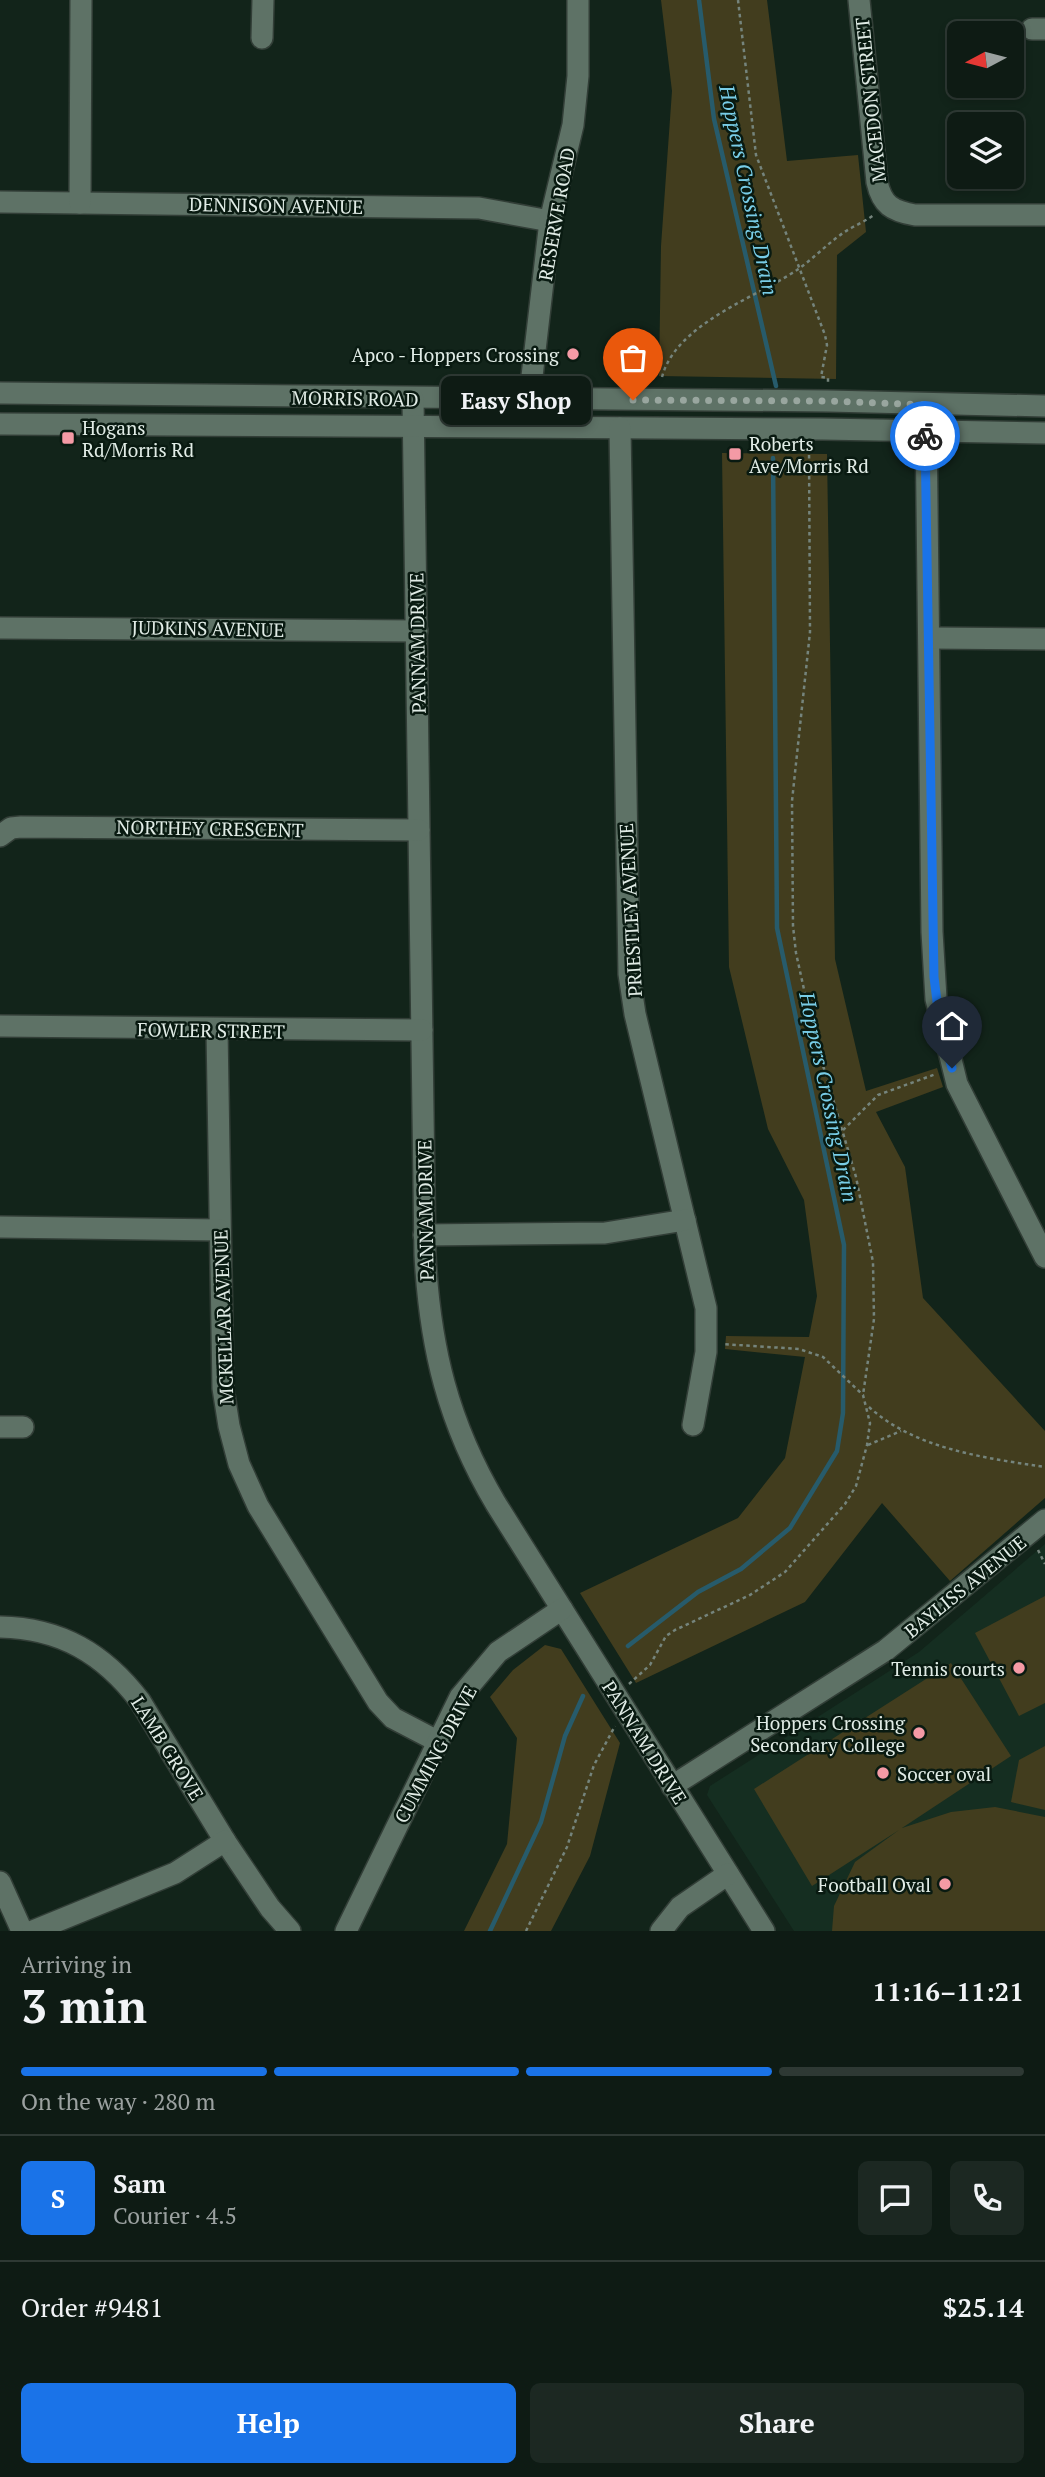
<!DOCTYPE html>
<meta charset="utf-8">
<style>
:root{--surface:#0e1b14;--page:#1c2822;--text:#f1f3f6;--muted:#9ba1a0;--line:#2e3934;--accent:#1a73e8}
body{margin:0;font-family:"PT Serif",serif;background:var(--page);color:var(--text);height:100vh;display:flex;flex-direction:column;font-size:26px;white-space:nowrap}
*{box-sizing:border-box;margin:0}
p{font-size:23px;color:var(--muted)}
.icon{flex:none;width:38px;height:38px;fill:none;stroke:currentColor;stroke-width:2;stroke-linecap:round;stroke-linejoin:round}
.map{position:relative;height:1931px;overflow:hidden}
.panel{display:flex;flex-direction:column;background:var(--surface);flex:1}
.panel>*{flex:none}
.needle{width:46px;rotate:263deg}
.fabs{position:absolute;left:947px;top:21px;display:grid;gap:14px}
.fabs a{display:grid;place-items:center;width:77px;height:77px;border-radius:10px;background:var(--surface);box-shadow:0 4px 10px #0003,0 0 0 2px var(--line);font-size:35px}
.pin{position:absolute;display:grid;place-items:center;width:60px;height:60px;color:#fff;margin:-72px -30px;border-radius:50% 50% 50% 0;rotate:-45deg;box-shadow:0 0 7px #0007}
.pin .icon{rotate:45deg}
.courier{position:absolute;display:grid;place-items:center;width:70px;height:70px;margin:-35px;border:5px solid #1a73e8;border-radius:50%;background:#fff;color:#222;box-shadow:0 2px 9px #0007}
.bubble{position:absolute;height:49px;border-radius:10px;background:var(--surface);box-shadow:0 4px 10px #0003,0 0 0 2px var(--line);font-size:23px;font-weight:800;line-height:49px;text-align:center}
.headline em{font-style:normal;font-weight:800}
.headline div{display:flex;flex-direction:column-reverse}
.headline{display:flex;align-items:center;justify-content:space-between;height:119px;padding:0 21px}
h1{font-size:46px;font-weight:800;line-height:52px}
.bar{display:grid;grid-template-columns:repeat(4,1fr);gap:10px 7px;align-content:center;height:84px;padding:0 21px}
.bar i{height:9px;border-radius:5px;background:var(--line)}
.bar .active{background:var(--accent)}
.bar p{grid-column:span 4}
.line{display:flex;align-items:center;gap:18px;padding:0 21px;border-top:2px solid var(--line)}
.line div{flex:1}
.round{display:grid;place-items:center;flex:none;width:74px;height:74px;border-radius:10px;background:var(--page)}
.primary-button{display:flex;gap:14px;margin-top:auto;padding:14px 21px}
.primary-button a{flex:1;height:80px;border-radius:10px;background:var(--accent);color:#fff;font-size:28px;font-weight:800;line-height:80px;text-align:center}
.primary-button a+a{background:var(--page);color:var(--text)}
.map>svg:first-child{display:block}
</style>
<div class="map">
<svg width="1045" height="1931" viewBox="0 0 1045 1931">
<rect width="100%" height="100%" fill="#12241a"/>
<path fill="#152e21" d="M 1045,1544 L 1045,1931 L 794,1931 L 707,1795 L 710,1786 L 919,1652 Z"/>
<g fill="#423d1e">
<path d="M 661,0 L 767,0 L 787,161 L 858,155 L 866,232 L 837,255 L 836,379 L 659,376 L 661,246 L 672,91 Z"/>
<path d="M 722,453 L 827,454 L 835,959 L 866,1091 L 937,1068 L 943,1087 L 876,1112 L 905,1167 L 923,1298 L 1045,1431 L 1045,1498 L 950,1581 L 882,1503 L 805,1602 L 636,1683 L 580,1593 L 738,1518 L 785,1458 L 805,1357 L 725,1349 L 726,1336 L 809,1337 L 817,1296 L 804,1200 L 768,1129 L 729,967 Z"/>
<path d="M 1045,1596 L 1045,1703 L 1019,1716 L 975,1633 Z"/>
<path d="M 545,1645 L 561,1649 L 620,1743 L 590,1856 L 551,1931 L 464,1931 L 507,1844 L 517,1738 L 490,1697 L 513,1670 Z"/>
<path d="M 951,1663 L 1011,1756 L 902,1828 L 951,1812 L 995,1807 L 1045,1817 L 1045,1931 L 832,1931 L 834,1906 L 855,1862 L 899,1830 L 812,1886 L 754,1789 Z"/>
<path d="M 1045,1746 L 1045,1810 L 1011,1802 L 1019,1760 Z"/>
</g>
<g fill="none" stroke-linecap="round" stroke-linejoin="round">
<g stroke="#275b6b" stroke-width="4.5">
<path d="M 699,0 L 714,119 L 776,386"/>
<path d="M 628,1646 L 698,1592 L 741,1569 L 790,1528 L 837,1451 L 843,1413 L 844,1245 L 777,928 L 773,458"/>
<path d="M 490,1931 L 541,1822 L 565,1736 L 583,1696"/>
</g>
<defs>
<g id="minor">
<path d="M 859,0 L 877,182 C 882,205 892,211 915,215 L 1045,215"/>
<path d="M 1032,29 L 1045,29"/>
<path d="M 262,38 L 263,0"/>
<path d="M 0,202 L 479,208 L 550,221"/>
<path d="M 80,203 L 81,0"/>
<path d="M 0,393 L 828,401 L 1045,406"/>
<path d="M 413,399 L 425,1255 C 430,1348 448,1423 496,1504 L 764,1931"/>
<path d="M 528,411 L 550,221 L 573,125 L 578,76 L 578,0"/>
<path d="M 926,419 L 932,932 L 936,999 L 957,1084 L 1045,1257"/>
<path d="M 0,424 L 822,429 L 1045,433"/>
<path d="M 620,428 L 629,974 L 635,1014 L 706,1308 L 706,1352 L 693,1425"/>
<path d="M 0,628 L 417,631"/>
<path d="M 931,638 L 1045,639"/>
<path d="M 0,836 L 11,828 L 21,827 L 419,830"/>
<path d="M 0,1026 L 422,1030"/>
<path d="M 217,1030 L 223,1388 L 229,1426 L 239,1464 L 258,1506 L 378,1702 L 393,1718 L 437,1741"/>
<path d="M 0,1227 L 220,1230"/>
<path d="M 424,1235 L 605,1233 L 685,1220"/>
<path d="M 0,1427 L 23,1427"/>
<path d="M 0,1627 C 61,1628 104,1654 140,1701 L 225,1841 L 270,1908 L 290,1931"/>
<path d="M 672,1786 L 886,1650 L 1045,1520"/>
<path d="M 0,1882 L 22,1931"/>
<path d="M 33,1931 L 175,1873 L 225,1841"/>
<path d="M 346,1931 L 460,1697 L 498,1652 L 562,1609"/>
<path d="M 661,1931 L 680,1907 L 728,1874"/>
</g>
</defs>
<use href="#minor" stroke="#323e37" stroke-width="24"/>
<g stroke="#75847c" stroke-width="2.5" stroke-dasharray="3.5 3.5" stroke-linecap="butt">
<path d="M 738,0 L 756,155 L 825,335 L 827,345 L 821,377 L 828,378 L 828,385"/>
<path d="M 662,377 C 676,324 755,298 797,270 C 813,259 827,244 843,233 C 853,226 865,222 875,214"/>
<path d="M 809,448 L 810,632 L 792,801 L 793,926 L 796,953 L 814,1035 L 856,1177 L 873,1262 L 874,1319 L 863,1395"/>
<path d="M 843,1130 L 878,1095 L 936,1074"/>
<path d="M 869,1407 C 915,1449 985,1458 1045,1467"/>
<path d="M 868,1445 L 901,1431"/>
<path d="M 1038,1550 L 1045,1564"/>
<path d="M 629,1684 L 650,1665 L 666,1636 L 675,1630 L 750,1595 L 785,1572 L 845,1504 L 856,1486 L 867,1445 L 870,1423 L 863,1395 L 823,1357 L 799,1349 L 722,1344"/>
<path d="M 526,1931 L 567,1847 L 594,1765 L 615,1726"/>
</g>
<use href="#minor" stroke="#5e7266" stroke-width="21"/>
</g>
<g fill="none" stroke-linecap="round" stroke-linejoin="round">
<path stroke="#99a69f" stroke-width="7" stroke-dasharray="0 12.6" d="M 633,400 L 828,401 L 926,405 L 925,436"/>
<path stroke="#1a73e8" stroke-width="9" d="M 925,436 L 934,977 L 940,1026 L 952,1068"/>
</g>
<g fill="#f49aa5" stroke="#091a11" stroke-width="2.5">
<circle cx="573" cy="354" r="7"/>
<rect x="61" y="431" width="14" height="14" rx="3.5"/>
<rect x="728" y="447" width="14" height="14" rx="3.5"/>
<circle cx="1019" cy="1668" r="7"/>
<circle cx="919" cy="1733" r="7"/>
<circle cx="883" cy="1773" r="7"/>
<circle cx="945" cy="1884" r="7"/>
</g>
<g text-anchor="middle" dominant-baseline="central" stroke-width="5" stroke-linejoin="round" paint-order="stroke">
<g font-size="19" fill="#e1ece6" stroke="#091a11">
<text transform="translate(870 100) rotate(-96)">MACEDON STREET</text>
<text transform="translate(276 205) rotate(1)">DENNISON AVENUE</text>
<text transform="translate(556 214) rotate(-80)">RESERVE ROAD</text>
<text transform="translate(355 398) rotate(1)">MORRIS ROAD</text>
<text transform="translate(208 628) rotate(1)">JUDKINS AVENUE</text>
<text transform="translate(417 643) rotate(-91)">PANNAM DRIVE</text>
<text transform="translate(210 828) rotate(1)">NORTHEY CRESCENT</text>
<text transform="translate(630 910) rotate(-93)">PRIESTLEY AVENUE</text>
<text transform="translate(211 1030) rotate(1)">FOWLER STREET</text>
<text transform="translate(425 1210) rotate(-91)">PANNAM DRIVE</text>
<text transform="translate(223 1317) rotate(-92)">MCKELLAR AVENUE</text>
<text transform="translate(965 1586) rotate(-39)">BAYLISS AVENUE</text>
<text transform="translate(645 1742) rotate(58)">PANNAM DRIVE</text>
<text transform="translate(168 1748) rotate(58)">LAMB GROVE</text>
<text transform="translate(435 1754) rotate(-62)">CUMMING DRIVE</text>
</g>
<g font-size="19" fill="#e1ece6" stroke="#091a11" text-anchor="end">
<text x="559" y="354">Apco - Hoppers Crossing</text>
<text x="82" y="427" text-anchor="start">Hogans<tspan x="82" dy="22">Rd/Morris Rd</tspan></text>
<text x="749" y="443" text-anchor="start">Roberts<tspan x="749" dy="22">Ave/Morris Rd</tspan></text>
<text x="1005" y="1668">Tennis courts</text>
<text x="905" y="1722">Hoppers Crossing<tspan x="905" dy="22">Secondary College</tspan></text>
<text x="897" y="1773" text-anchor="start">Soccer oval</text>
<text x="931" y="1884">Football Oval</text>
</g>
<g font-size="21" font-style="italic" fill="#78cde7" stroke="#091a11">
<text transform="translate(749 190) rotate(78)">Hoppers Crossing Drain</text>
<text transform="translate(829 1097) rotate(78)">Hoppers Crossing Drain</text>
</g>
</g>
</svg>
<div class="fabs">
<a><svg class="needle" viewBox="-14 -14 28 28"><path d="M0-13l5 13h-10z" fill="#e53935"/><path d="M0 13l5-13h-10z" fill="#9ba1a0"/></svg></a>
<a><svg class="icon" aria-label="layers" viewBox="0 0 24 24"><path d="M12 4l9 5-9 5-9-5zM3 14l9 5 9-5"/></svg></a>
</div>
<div class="pin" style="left:633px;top:400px;background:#ea580c"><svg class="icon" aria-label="bag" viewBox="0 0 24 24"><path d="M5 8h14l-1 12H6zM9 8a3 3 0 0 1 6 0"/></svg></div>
<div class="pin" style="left:952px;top:1068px;background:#1f2937"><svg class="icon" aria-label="home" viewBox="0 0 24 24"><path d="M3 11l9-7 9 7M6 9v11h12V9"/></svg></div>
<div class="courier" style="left:925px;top:436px"><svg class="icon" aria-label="bike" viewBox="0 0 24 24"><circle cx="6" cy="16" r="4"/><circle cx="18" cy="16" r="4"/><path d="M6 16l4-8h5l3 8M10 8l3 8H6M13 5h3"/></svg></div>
<div class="bubble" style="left:441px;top:376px;width:150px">Easy Shop</div>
</div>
<section class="panel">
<div class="headline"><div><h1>3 min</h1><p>Arriving in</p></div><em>11:16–11:21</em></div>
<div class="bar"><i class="active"></i><i class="active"></i><i class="active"></i><i></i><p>On the way · 280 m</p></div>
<div class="line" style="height:126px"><b class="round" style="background:var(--accent);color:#fff">S</b><div><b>Sam</b><p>Courier · 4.5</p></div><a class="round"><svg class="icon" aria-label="chat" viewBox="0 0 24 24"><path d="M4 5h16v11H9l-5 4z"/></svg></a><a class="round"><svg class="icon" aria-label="phone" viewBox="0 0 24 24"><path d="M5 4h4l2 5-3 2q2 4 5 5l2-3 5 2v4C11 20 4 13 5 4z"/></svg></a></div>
<div class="line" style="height:91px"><div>Order #9481</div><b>$25.14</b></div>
<div class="primary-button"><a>Help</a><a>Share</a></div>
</section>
